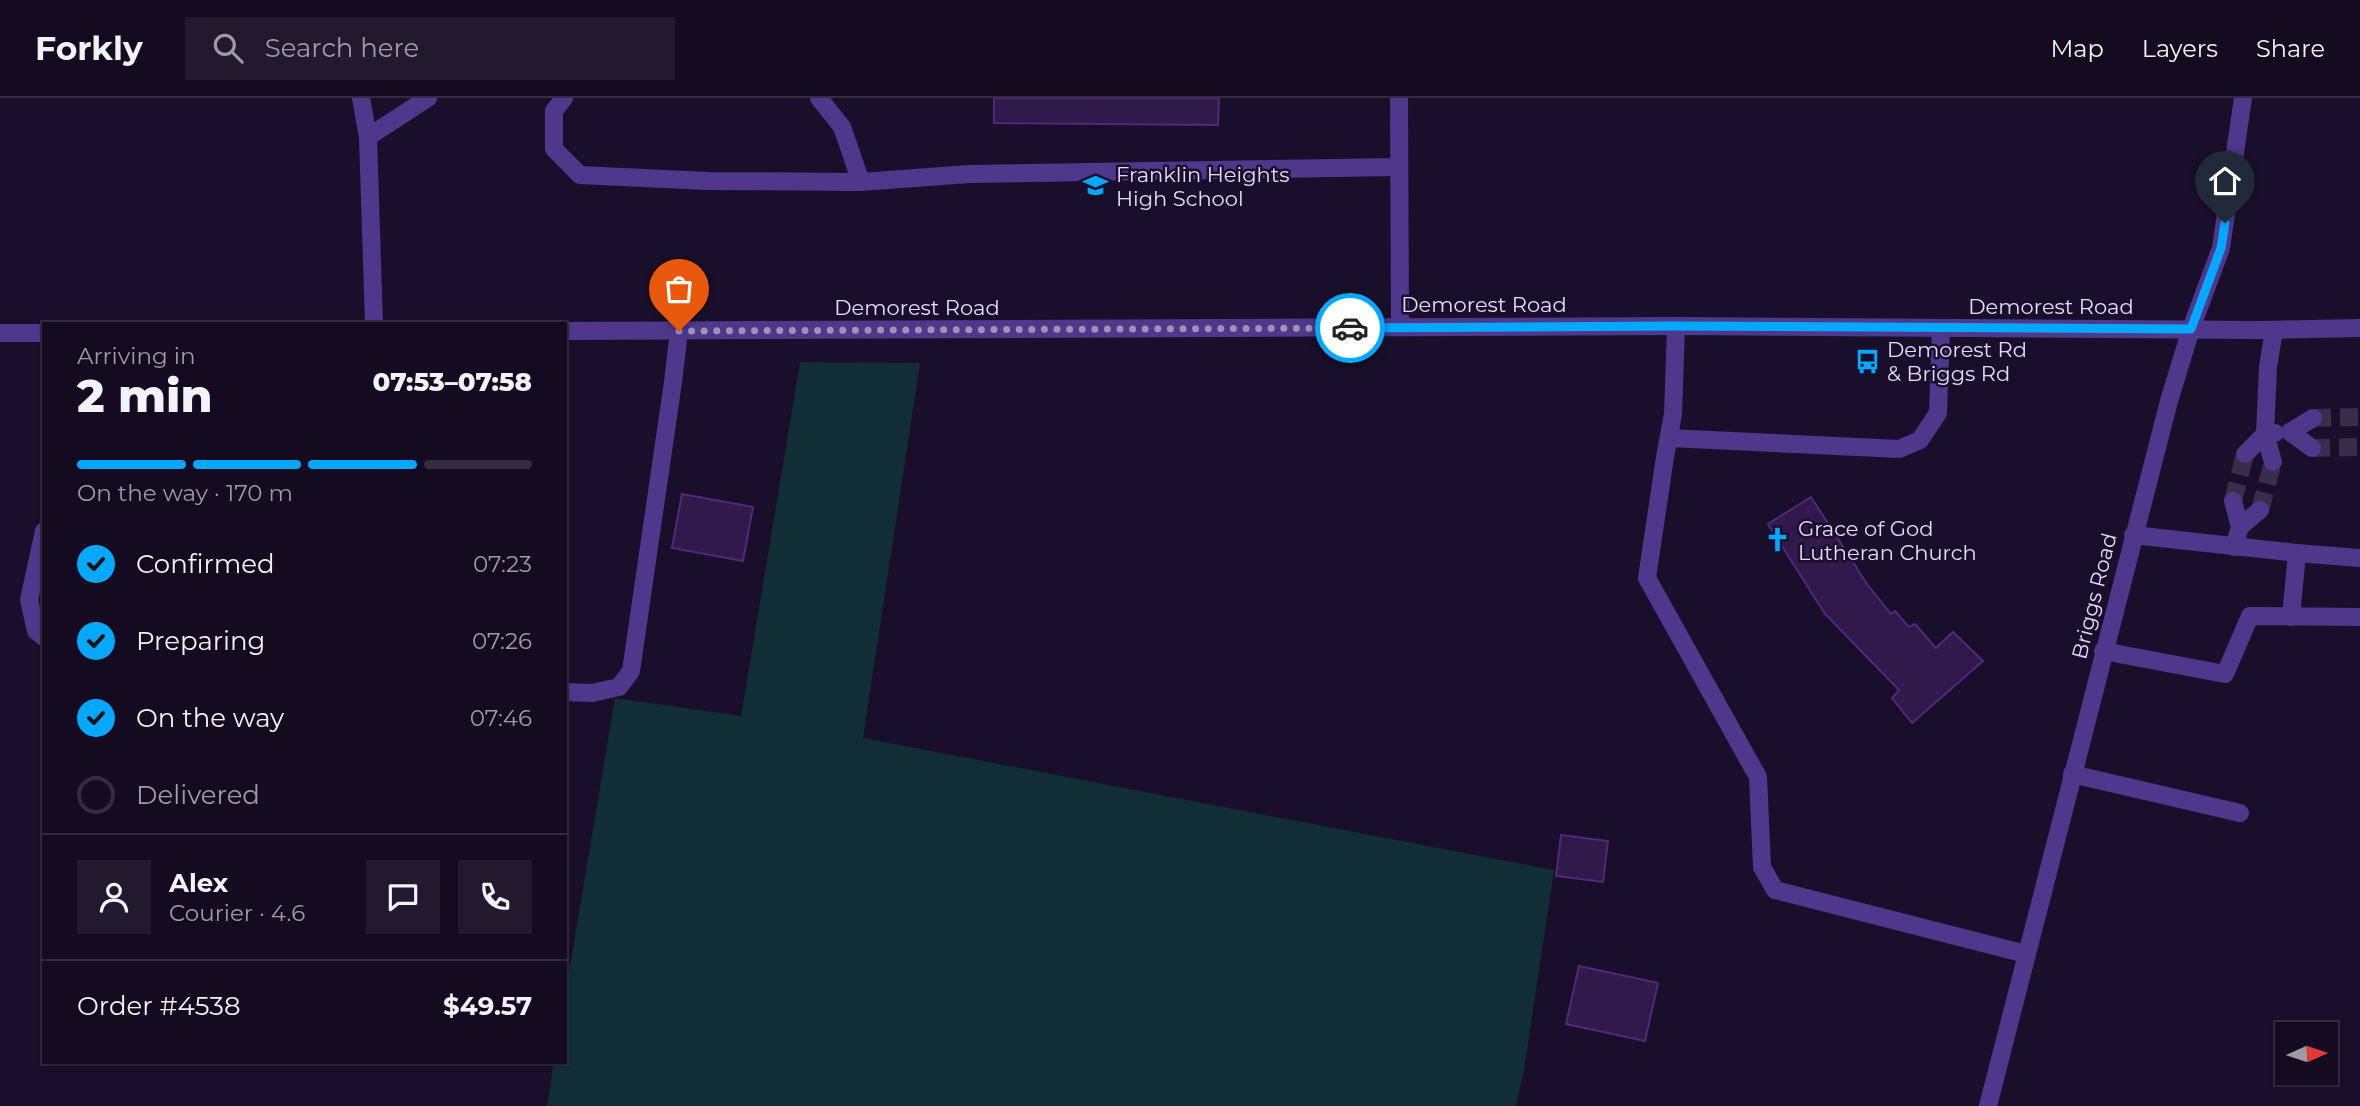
<!DOCTYPE html>
<meta charset="utf-8">
<style>
:root{--surface:#140b20;--page:#21192d;--text:#f1f3f6;--muted:#9d9ba5;--line:#332b3e;--accent:#04a9ff}
body{margin:0;font-family:Montserrat,sans-serif;background:var(--page);color:var(--text);height:100vh;display:flex;flex-direction:column;font-size:26px;white-space:nowrap}
*{box-sizing:border-box;margin:0}
p{font-size:23px;color:var(--muted)}
.icon{flex:none;width:38px;height:38px;fill:none;stroke:currentColor;stroke-width:2;stroke-linecap:round;stroke-linejoin:round}
.map{position:relative;flex:1;overflow:hidden}
.drawer{position:absolute;left:42px;top:224px;width:525px;height:742px;display:flex;flex-direction:column;background:var(--surface);border-radius:0px;box-shadow:0 2px 5px #0004,0 0 0 2px var(--line)}
.drawer>*{flex:none}
.needle{width:46px;rotate:87deg}
.buttons{position:absolute;left:2275px;top:924px;display:grid;gap:14px}
.buttons a{display:grid;place-items:center;width:63px;height:63px;border-radius:0px;background:var(--surface);box-shadow:0 2px 5px #0004,0 0 0 2px var(--line);font-size:35px}
.pin{position:absolute;display:grid;place-items:center;width:60px;height:60px;color:#fff;margin:-72px -30px;border-radius:50% 50% 50% 0;rotate:-45deg;box-shadow:0 0 7px #0007}
.pin .icon{rotate:45deg}
.courier{position:absolute;display:grid;place-items:center;width:70px;height:70px;margin:-35px;border:5px solid #04a9ff;border-radius:50%;background:#fff;color:#222;box-shadow:0 2px 9px #0007}
.overview em{font-style:normal;font-weight:800}
.overview div{display:flex;flex-direction:column-reverse}
.overview{display:flex;align-items:center;justify-content:space-between;height:119px;padding:0 35px}
h1{font-size:46px;font-weight:800;line-height:52px}
.bar{display:grid;grid-template-columns:repeat(4,1fr);gap:10px 7px;align-content:center;height:84px;padding:0 35px}
.bar i{height:9px;border-radius:5px;background:var(--line)}
.bar .selected{background:var(--accent)}
.bar p{grid-column:span 4}
.line{display:flex;align-items:center;gap:18px;padding:0 35px;border-top:2px solid var(--line)}
.line div{flex:1}
.round{display:grid;place-items:center;flex:none;width:74px;height:74px;border-radius:0px;background:var(--page)}
ol{padding:0 35px;list-style:none}
li{display:flex;align-items:center;gap:21px;height:77px}
li p{margin-inline-start:auto}
li .icon{padding:7px;border-radius:50%;background:var(--accent);color:#111;stroke-width:4}
li:last-child{color:var(--muted)}
li i{width:38px;height:38px;border:4px solid var(--line);border-radius:50%}
header{display:flex;align-items:center;gap:42px;box-sizing:border-box;height:98px;padding:0 35px;background:var(--surface);border-bottom:2px solid var(--line)}
header strong{font-size:33px}
nav{display:flex;gap:38px;margin-inline-start:auto;font-size:24px}
.search{width:490px;height:63px;background:var(--page);display:flex;align-items:center;gap:18px;box-sizing:border-box;padding:0 24px;border-radius:0px;color:var(--muted);font-size:26px}
.map>svg:first-child{display:block}
</style>
<header>
<strong>Forkly</strong>
<div class="search"><svg class="icon" aria-label="search" viewBox="0 0 24 24"><circle cx="10" cy="10" r="6"/><path d="M15 15l6 6"/></svg>Search here</div>
<nav><a>Map</a><a>Layers</a><a>Share</a></nav>
</header>
<div class="map">
<svg width="2360" height="1008" viewBox="0 0 2360 1008">
<rect width="100%" height="100%" fill="#1a0f2a"/>
<path fill="#112d35" d="M 800,264 L 920,265 L 863,640 L 1554,772 L 1524,972 L 1516,1008 L 547,1008 L 554,964 L 565,964 L 565,898 L 615,600 L 741,618 Z"/>
<g fill="#301a4c" stroke="#4d2a7a" stroke-width="2">
<path d="M 994,0 L 1219,0 L 1218,27 L 994,25 Z"/>
<path d="M 682,396 L 753,409 L 743,463 L 672,450 Z"/>
<path d="M 1811,399 L 1867,486 L 1891,516 L 1895,513 L 1909,529 L 1915,526 L 1936,550 L 1953,534 L 1983,563 L 1912,625 L 1892,600 L 1899,592 L 1825,516 L 1768,426 Z"/>
<path d="M 1561,737 L 1608,743 L 1603,784 L 1556,778 Z"/>
<path d="M 1579,868 L 1658,885 L 1645,943 L 1566,926 Z"/>
</g>
<g fill="none" stroke-linecap="round" stroke-linejoin="round">
<g stroke="#392d4a" stroke-width="18" stroke-dasharray="18 9" stroke-linecap="butt">
<path d="M 2313,320 L 2360,319"/>
<path d="M 2312,350 L 2360,349"/>
<path d="M 2233,403 L 2245,356"/>
<path d="M 2260,412 L 2273,364"/>
</g>
<g stroke="#4f378c" stroke-width="18">
<path d="M 361,0 L 368,39 L 374,226"/>
<path d="M 564,0 L 554,13 L 554,51 L 580,77 L 708,83 L 861,84 L 969,76 L 1399,69"/>
<path d="M 819,0 L 842,29 L 861,84"/>
<path d="M 1399,0 L 1400,229"/>
<path d="M 368,39 L 428,0"/>
<path d="M 1676,228 L 1673,316 L 1665,359 L 1647,480 L 1758,679 L 1762,769 L 1775,792 L 2026,856"/>
<path d="M 565,233 L 1676,228 L 2259,232 L 2360,230"/>
<path d="M 0,235 L 44,235"/>
<path d="M 1669,340 L 1899,351 L 1920,342 L 1938,315 L 1941,230"/>
<path d="M 2312,350 L 2290,334 L 2313,320"/>
<path d="M 2245,356 L 2265,336 L 2275,335"/>
<path d="M 2273,364 L 2265,336 L 2268,269 L 2274,232"/>
<path d="M 2233,403 L 2240,429 L 2234,449"/>
<path d="M 2240,429 L 2260,412"/>
<path d="M 44,433 L 29,502 L 36,533 L 44,539"/>
<path d="M 2133,437 L 2297,455 L 2291,519"/>
<path d="M 2297,455 L 2360,460"/>
<path d="M 2103,553 L 2225,576 L 2250,518 L 2360,519"/>
<path d="M 565,594 L 592,595 L 619,589 L 631,573 L 673,284 L 679,233"/>
<path d="M 2072,676 L 2240,715"/>
<path d="M 1988,1008 L 2169,303 L 2191,231 L 2221,150 L 2243,0"/>
</g>
</g>
<g fill="none" stroke-linecap="round" stroke-linejoin="round">
<path stroke="#9f92b4" stroke-width="7" stroke-dasharray="0 12.6" d="M 679,233 L 1350,230"/>
<path stroke="#04a9ff" stroke-width="9" d="M 1350,230 L 1676,228 L 2191,231 L 2221,150 L 2225,125"/>
</g>
<defs>
<symbol id="school-bare" viewBox="-9 -9 18 18"><path d="M0-5L7-2L0 1L-7-2ZM-4 1L0 2.5L4 1V4Q0 6-4 4Z" fill="#04a9ff" stroke="#1a0f2a" stroke-width="2.5" paint-order="stroke"/></symbol>
<symbol id="bus-bare" viewBox="-9 -9 18 18"><path d="M-5-6H5V4H4V6H2V4H-2V6H-4V4H-5ZM-3.5-4V0h7V-4ZM-3.5 1.2v1.5H-2V1.2ZM2 1.2v1.5H3.5V1.2Z" fill="#04a9ff" stroke="#1a0f2a" stroke-width="2.5" paint-order="stroke"/></symbol>
<symbol id="church-bare" viewBox="-9 -9 18 18"><path d="M-1.2-6h2.4v3.5h3.3v2.4h-3.3V6h-2.4V-.1h-3.3v-2.4h3.3Z" fill="#04a9ff" stroke="#1a0f2a" stroke-width="2.5" paint-order="stroke"/></symbol>
</defs>
<g fill-rule="evenodd">
<use href="#school-bare" x="1078" y="70" width="35" height="35"/>
<use href="#bus-bare" x="1850" y="246" width="35" height="35"/>
<use href="#church-bare" x="1760" y="424" width="35" height="35"/>
</g>
<g text-anchor="middle" dominant-baseline="central" stroke-width="5" stroke-linejoin="round" paint-order="stroke">
<g font-size="21" fill="#e6d8ff" stroke="#1a0f2a" text-anchor="start">
<text x="1116" y="76">Franklin Heights<tspan x="1116" dy="24">High School</tspan></text>
<text x="1887" y="251">Demorest Rd<tspan x="1887" dy="24">&amp; Briggs Rd</tspan></text>
<text x="1798" y="430">Grace of God<tspan x="1798" dy="24">Lutheran Church</tspan></text>
</g>
<g font-size="21" fill="#e6d8ff" stroke="#1a0f2a">
<text x="1484" y="206">Demorest Road</text>
<text x="2051" y="208">Demorest Road</text>
<text x="917" y="209">Demorest Road</text>
<text transform="translate(2094 498) rotate(-76)">Briggs Road</text>
</g>
</g>
</svg>
<div class="buttons">
<a><svg class="needle" viewBox="-14 -14 28 28"><path d="M0-13l5 13h-10z" fill="#e53935"/><path d="M0 13l5-13h-10z" fill="#9d9ba5"/></svg></a>
</div>
<div class="pin" style="left:679px;top:233px;background:#ea580c"><svg class="icon" aria-label="bag" viewBox="0 0 24 24"><path d="M5 8h14l-1 12H6zM9 8a3 3 0 0 1 6 0"/></svg></div>
<div class="pin" style="left:2225px;top:125px;background:#1f2937"><svg class="icon" aria-label="home" viewBox="0 0 24 24"><path d="M3 11l9-7 9 7M6 9v11h12V9"/></svg></div>
<div class="courier" style="left:1350px;top:230px"><svg class="icon" aria-label="car" viewBox="0 0 24 24"><path d="M5 17H2v-5l4-1 3-4h7l3 4 3 1v5h-3M9 17h6M6 11h13"/><circle cx="7" cy="17" r="2"/><circle cx="17" cy="17" r="2"/></svg></div>
<section class="drawer">
<div class="overview"><div><h1>2 min</h1><p>Arriving in</p></div><em>07:53–07:58</em></div>
<div class="bar"><i class="selected"></i><i class="selected"></i><i class="selected"></i><i></i><p>On the way · 170 m</p></div>
<ol>
<li><svg class="icon" aria-label="check" viewBox="0 0 24 24"><path d="M5 12l5 5 9-10"/></svg>Confirmed<p>07:23</p></li>
<li><svg class="icon" aria-label="check" viewBox="0 0 24 24"><path d="M5 12l5 5 9-10"/></svg>Preparing<p>07:26</p></li>
<li><svg class="icon" aria-label="check" viewBox="0 0 24 24"><path d="M5 12l5 5 9-10"/></svg>On the way<p>07:46</p></li>
<li><i></i>Delivered</li>
</ol>
<div class="line" style="height:126px"><a class="round"><svg class="icon" aria-label="person" viewBox="0 0 24 24"><circle cx="12" cy="8" r="4"/><path d="M4 21q1-7 8-7t8 7"/></svg></a><div><b>Alex</b><p>Courier · 4.6</p></div><a class="round"><svg class="icon" aria-label="chat" viewBox="0 0 24 24"><path d="M4 5h16v11H9l-5 4z"/></svg></a><a class="round"><svg class="icon" aria-label="phone" viewBox="0 0 24 24"><path d="M5 4h4l2 5-3 2q2 4 5 5l2-3 5 2v4C11 20 4 13 5 4z"/></svg></a></div>
<div class="line" style="height:91px"><div>Order #4538</div><b>$49.57</b></div>
</section>
</div>
